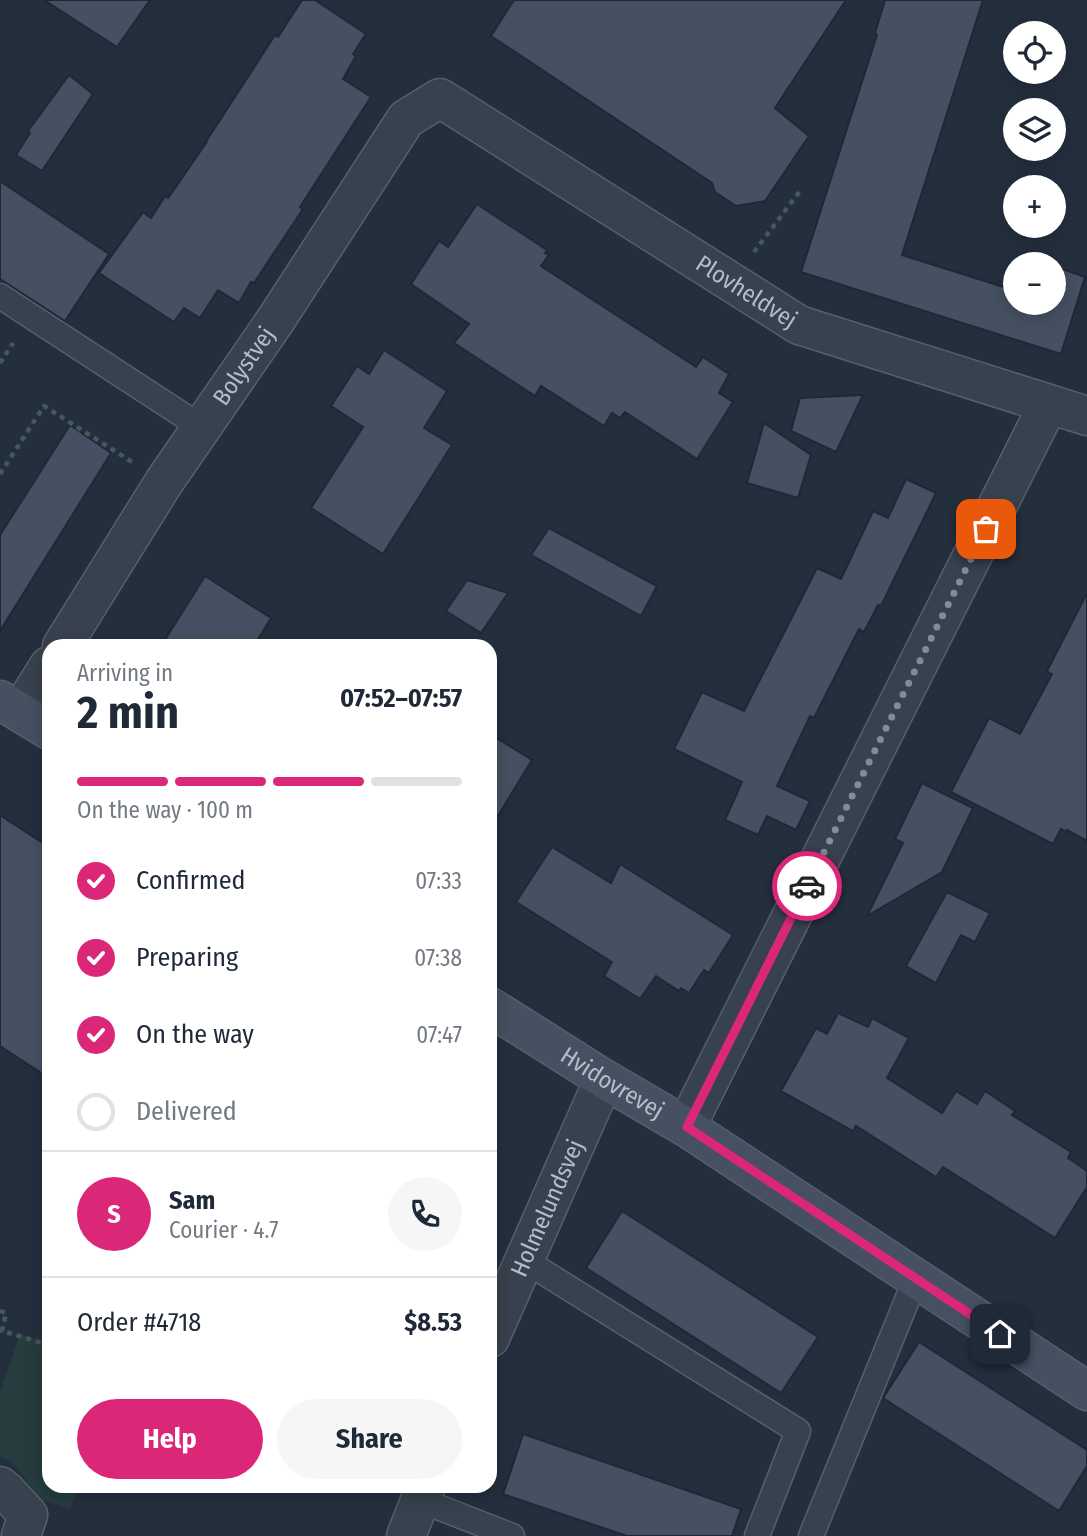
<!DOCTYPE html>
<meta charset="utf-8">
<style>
:root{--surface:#fff;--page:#f6f6f7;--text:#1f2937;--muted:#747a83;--line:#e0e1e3;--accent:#db2777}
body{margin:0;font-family:"Fira Sans Condensed",sans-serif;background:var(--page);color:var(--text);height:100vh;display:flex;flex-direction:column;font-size:26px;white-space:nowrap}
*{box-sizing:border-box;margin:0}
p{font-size:23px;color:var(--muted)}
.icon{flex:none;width:38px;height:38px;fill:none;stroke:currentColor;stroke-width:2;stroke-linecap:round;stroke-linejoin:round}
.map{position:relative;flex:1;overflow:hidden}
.sheet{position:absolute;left:42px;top:639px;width:455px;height:854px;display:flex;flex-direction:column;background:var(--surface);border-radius:21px;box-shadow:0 4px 18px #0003}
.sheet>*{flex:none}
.controls{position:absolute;left:1003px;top:21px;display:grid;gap:14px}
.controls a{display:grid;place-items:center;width:63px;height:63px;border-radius:50%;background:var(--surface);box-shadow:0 4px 18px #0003;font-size:35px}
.pin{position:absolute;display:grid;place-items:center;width:60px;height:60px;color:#fff;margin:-30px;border-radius:14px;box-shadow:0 4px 10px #0006}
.courier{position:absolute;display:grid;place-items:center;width:70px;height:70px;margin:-35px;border:5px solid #db2777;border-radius:50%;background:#fff;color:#222;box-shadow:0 2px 9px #0007}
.head em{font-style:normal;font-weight:700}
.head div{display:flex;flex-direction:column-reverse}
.head{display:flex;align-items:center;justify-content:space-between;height:119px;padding:0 35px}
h1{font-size:46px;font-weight:700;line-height:52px}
.bar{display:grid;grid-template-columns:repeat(4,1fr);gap:10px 7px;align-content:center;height:84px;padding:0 35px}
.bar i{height:9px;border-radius:5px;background:var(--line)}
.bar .active{background:var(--accent)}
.bar p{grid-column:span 4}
.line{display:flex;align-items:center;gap:18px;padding:0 35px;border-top:2px solid var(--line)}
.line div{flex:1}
.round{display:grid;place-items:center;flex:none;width:74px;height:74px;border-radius:37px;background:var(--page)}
ol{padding:0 35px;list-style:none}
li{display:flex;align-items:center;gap:21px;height:77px}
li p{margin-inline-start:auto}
li .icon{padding:7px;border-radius:50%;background:var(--accent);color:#fff;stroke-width:4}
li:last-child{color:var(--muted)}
li i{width:38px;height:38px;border:4px solid var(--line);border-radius:50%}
.primary-button{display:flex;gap:14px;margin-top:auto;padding:14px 35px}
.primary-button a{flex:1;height:80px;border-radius:42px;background:var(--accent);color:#fff;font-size:28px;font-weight:700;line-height:80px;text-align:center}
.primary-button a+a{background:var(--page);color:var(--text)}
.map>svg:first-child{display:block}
</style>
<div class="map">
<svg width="1087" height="1536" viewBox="0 0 1087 1536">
<rect width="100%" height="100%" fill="#242f3e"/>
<path fill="#263c3f" d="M 20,1334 L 49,1344 L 49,1486 L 79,1486 L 70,1509 L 38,1499 C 28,1483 18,1463 0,1456 L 0,1392 Z"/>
<g fill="#455162" stroke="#1f2835" stroke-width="2">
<path d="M 44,0 L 150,0 L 117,47 Z"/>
<path d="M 302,0 L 315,0 L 366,34 L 353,54 L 356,56 L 343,79 L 371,97 L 300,207 L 303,209 L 254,283 L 251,282 L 239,303 L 218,290 L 200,318 L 184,308 L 174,322 L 99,273 L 143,212 L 151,218 L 165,196 L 168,198 L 206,143 L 205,143 L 275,35 L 278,37 Z"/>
<path d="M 514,0 L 846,0 L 775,108 L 809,136 L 765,201 L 736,206 L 715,192 L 712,183 L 491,36 Z"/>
<path d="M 885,0 L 983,0 L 902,255 L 1013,290 L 1015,283 L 1015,303 L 1054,303 L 1054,266 L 1085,277 L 1061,354 L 801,272 L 877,35 L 875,33 Z"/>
<path d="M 69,75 L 93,94 L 42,171 L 16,155 L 30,133 L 28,131 Z"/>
<path d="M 0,181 L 109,254 L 65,321 L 0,279 Z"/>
<path d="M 477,204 L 547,250 L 545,253 L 549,255 L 541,266 L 696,367 L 703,357 L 729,374 L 719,393 L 733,402 L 697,459 L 625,412 L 620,418 L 612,413 L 604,426 L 541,386 L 535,396 L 454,343 L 469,324 L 411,284 L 439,241 L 448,247 Z"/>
<path d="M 384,350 L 447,391 L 424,428 L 452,445 L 383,554 L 311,508 L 363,427 L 331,406 L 357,366 L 369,374 Z"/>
<path d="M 863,395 L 836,452 L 791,431 L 800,398 Z"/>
<path d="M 764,423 L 811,455 L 798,498 L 747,483 Z"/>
<path d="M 70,425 L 111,453 L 0,631 L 0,535 Z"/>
<path d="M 906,479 L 936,493 L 881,606 L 878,605 L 864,632 L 859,629 L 814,718 L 810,716 L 777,786 L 810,801 L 796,830 L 767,816 L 758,835 L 725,820 L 742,782 L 674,749 L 702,692 L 744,711 L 817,568 L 841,579 L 873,511 L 888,518 Z"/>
<path d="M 549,528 L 657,586 L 641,616 L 531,555 Z"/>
<path d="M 205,576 L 271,618 L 254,646 L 161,646 Z"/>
<path d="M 467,580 L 508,593 L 481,633 L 446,611 Z"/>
<path d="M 1087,593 L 1087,841 L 1067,830 L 1066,832 L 1061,829 L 1053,844 L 951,792 L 989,718 L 1020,734 L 1052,674 L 1047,671 Z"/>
<path d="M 490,734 L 532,760 L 490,829 Z"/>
<path d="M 922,783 L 973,808 L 942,872 L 867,916 L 903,843 L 895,839 Z"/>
<path d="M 0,815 L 49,847 L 49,1078 L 0,1046 Z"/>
<path d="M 552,847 L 611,883 L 620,864 L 733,935 L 709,973 L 704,970 L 689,993 L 681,988 L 679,991 L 656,976 L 640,999 L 604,976 L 612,962 L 516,902 Z"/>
<path d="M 947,892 L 990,913 L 975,942 L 961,935 L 936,983 L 906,966 Z"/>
<path d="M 838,1013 L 868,1027 L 872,1018 L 909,1038 L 887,1078 L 942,1113 L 956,1091 L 977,1104 L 985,1091 L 1015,1111 L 1012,1115 L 1071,1152 L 1068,1158 L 1087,1171 L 1087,1187 L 1055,1238 L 943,1167 L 936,1177 L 856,1126 L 853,1131 L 781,1091 L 816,1028 L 827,1034 Z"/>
<path d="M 622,1211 L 818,1337 L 781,1393 L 586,1268 Z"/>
<path d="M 919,1342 L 1087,1450 L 1087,1466 L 1059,1511 L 883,1398 Z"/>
<path d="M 523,1434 L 741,1509 L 732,1536 L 627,1536 L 503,1494 Z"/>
</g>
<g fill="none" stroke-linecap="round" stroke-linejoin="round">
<defs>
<g id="lane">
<path d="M 0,296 L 201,427"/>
<path d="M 524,1260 L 798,1431 L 757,1536"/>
<path d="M 420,1500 L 512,1536"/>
<path d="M 811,1536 L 916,1278"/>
</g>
<g id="street">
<path id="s1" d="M 62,646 L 164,482 L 275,321 L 406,119 L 440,98 L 799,325 L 1087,416"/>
<path d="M 20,712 L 49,666"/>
<path d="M 686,1127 L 1048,405"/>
<path id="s2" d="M 490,1338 L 604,1079"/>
<path d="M 0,1486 L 7,1492 L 28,1515 L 21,1536"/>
<path d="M 406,1536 L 426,1486"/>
</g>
<g id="secondary">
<path d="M 0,700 L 49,730"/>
<path id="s3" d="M 490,1007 L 604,1079 L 686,1127 L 1087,1391"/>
</g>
</defs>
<use href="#lane" stroke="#565f6c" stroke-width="27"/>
<use href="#street" stroke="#565f6c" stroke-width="41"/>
<use href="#secondary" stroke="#565f6c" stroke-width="41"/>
<g stroke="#44595c" stroke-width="4.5" stroke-dasharray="5 5" stroke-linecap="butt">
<path d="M 754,252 L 800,191"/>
<path d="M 0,363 L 13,343"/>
<path d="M 0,474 L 44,406 L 132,462"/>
<path d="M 0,1311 L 6,1313 L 2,1331 L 49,1345"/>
</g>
<use href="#lane" stroke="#38414e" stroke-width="24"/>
<use href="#street" stroke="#38414e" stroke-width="38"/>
<use href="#secondary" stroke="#465061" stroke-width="38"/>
</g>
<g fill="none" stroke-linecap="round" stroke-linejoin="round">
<path stroke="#828b98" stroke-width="7" stroke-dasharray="0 12.6" d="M 807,886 L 986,529"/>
<path stroke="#db2777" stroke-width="9" d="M 807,886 L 687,1127 L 1000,1334"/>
</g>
<g text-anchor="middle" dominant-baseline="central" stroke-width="5" stroke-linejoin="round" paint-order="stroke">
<g font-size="24" fill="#b4bcc9" stroke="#1d2633">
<text stroke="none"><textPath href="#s1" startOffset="1032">Plovheldvej</textPath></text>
<text stroke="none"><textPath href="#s1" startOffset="334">Bolystvej</textPath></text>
<text stroke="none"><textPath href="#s3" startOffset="144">Hvidovrevej</textPath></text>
<text stroke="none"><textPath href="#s2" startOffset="142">Holmelundsvej</textPath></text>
</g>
</g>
</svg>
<div class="controls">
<a><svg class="icon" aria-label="locate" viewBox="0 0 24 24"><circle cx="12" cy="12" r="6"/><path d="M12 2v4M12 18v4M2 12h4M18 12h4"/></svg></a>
<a><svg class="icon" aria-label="layers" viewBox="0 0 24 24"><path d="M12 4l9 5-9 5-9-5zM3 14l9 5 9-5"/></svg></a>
<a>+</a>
<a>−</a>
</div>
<div class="pin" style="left:986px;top:529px;background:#ea580c"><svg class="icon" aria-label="bag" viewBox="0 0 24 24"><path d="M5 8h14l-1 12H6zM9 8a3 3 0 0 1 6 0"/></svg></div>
<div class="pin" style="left:1000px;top:1334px;background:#1f2937"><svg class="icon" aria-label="home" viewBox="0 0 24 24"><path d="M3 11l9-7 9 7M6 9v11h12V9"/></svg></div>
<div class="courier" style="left:807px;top:886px"><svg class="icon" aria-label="car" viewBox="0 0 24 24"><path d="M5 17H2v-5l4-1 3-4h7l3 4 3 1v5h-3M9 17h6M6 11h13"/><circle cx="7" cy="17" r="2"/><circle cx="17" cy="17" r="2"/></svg></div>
<section class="sheet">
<div class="head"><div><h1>2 min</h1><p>Arriving in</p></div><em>07:52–07:57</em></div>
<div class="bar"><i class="active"></i><i class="active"></i><i class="active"></i><i></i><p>On the way · 100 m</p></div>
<ol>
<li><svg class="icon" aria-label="check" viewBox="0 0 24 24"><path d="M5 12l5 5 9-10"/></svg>Confirmed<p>07:33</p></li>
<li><svg class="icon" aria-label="check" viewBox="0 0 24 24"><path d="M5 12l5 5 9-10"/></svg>Preparing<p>07:38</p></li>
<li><svg class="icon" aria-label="check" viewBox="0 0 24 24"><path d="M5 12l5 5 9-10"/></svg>On the way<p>07:47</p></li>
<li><i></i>Delivered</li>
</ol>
<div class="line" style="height:126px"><b class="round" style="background:var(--accent);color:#fff">S</b><div><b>Sam</b><p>Courier · 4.7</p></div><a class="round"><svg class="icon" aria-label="phone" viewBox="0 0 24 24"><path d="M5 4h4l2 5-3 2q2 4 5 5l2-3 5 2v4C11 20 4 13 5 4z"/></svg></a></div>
<div class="line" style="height:91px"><div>Order #4718</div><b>$8.53</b></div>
<div class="primary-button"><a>Help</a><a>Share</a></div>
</section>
</div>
